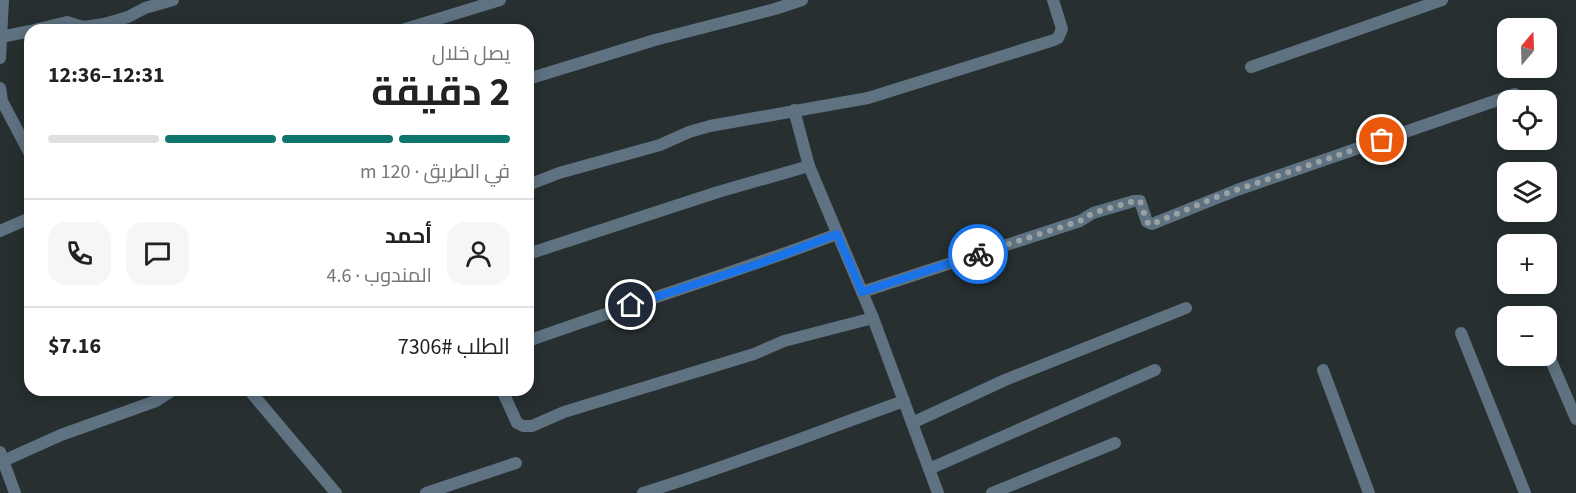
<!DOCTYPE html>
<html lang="ar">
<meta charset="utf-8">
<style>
:root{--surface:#fff;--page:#f6f6f6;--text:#222;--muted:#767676;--line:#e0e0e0;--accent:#0f766e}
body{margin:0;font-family:"Source Sans 3",Cairo,sans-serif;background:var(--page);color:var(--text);direction:rtl;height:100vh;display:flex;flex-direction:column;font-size:22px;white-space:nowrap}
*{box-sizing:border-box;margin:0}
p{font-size:20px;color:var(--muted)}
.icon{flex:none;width:33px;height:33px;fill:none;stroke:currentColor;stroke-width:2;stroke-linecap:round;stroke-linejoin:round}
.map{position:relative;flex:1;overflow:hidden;direction:ltr}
.sheet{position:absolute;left:24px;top:24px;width:510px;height:372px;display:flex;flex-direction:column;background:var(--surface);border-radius:18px;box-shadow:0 3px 15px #0003;direction:rtl}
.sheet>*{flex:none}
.needle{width:39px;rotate:19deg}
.controls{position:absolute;left:1497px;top:18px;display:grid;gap:12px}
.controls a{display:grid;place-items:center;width:60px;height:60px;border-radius:12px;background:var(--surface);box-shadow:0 3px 15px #0003;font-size:30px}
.pin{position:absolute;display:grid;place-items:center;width:51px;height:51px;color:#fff;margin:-26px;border:3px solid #fff;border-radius:50%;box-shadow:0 2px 6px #0007}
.courier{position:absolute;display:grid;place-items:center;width:60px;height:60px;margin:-30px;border:4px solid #1a73e8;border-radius:50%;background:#fff;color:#222;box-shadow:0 2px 8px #0007}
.head em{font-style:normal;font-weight:700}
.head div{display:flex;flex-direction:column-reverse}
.head{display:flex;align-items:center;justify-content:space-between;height:102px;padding:0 24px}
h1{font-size:39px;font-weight:700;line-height:45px}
.bar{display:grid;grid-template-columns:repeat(4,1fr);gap:9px 6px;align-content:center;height:72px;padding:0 24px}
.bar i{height:8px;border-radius:4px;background:var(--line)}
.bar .current{background:var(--accent)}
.bar p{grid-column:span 4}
.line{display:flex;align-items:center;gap:15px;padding:0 24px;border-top:2px solid var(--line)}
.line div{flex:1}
.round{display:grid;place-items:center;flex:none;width:63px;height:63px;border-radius:18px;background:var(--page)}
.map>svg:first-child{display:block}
</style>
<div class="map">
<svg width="1576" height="493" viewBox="0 0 1576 493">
<rect width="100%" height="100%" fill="#272f30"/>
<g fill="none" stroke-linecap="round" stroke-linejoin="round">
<g stroke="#5e7281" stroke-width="12">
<path d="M 34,30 L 67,22 L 83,27 L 104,24 L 128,17 L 145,8 L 173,0"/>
<path d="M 402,30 L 500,0"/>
<path d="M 1,37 L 30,31"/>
<path d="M 0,58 L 3,0"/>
<path d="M 1251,67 L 1442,0"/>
<path d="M 528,79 L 655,40 L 775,9 L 802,0"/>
<path d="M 0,88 L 2,101 L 30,154"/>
<path d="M 794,110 L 809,166 L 873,318 L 938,493"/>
<path d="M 528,185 L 559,173 L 660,145 L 689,132 L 710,126 L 868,98 L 1054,40 L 1058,38 L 1062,29 L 1053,0"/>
<path d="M 0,231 L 30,218"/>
<path d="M 528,254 L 718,192 L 809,166"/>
<path d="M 862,292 L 1080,221 L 1093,213 L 1134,201 L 1140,201 L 1147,222 L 1152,224 L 1237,190 L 1515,94"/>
<path d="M 1461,333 L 1525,493"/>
<path d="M 528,341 C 631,304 735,273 837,234"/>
<path d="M 1546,349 L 1576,419"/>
<path d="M 1323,370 L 1369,493"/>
<path d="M 249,390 L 336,493"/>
<path d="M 502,390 L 517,423 L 523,426 L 532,426 L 564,412 L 754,354 L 784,341 L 873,318"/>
<path d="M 912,423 L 1005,380 L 1186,308"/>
<path d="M 0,452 L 15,493"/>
<path d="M 3,461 L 61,435 L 156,401 L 173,390"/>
<path d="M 929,469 L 1155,370"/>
<path d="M 426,493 L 516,463"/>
<path d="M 643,493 C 731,466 817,432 904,401"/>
<path d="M 992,493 L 1115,443"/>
</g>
</g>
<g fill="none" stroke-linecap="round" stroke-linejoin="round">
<path stroke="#9ba1a2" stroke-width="6" stroke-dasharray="0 10.8" d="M 978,254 L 1080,221 L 1093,213 L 1134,201 L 1140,201 L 1147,222 L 1150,225 L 1219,196 L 1382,140"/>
<path stroke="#1a73e8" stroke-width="8" d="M 631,305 L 761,263 L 837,234 L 862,292 L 978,254"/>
</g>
</svg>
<div class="controls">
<a><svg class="needle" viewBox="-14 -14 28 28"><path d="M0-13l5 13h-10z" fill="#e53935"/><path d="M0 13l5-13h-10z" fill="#767676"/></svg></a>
<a><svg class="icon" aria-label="locate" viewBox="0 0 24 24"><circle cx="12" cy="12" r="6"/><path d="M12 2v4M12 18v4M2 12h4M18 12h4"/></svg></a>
<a><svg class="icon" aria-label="layers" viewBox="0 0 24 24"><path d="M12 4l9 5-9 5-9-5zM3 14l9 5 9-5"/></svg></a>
<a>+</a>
<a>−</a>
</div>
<div class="pin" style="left:1382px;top:140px;background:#ea580c"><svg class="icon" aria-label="bag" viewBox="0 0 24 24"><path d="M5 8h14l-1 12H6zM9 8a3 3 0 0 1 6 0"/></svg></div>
<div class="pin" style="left:631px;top:305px;background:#1f2937"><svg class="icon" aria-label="home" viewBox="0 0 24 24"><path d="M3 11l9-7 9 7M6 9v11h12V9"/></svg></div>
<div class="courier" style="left:978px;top:254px"><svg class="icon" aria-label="bike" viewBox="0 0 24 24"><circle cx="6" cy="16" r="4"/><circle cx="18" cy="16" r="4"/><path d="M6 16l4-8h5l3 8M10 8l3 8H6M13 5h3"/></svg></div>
<section class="sheet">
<div class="head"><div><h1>2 دقيقة</h1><p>يصل خلال</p></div><em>12:31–12:36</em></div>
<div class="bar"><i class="current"></i><i class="current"></i><i class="current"></i><i></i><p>في الطريق · 120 m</p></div>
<div class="line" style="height:108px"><a class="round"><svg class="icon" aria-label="person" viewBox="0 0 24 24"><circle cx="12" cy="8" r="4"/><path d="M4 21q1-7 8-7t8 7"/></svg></a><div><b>أحمد</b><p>المندوب · 4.6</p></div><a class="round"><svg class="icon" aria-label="chat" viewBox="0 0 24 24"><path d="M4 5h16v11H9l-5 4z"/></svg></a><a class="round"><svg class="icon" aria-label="phone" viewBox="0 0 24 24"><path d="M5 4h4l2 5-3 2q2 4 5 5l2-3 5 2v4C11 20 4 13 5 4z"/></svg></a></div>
<div class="line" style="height:78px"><div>الطلب #7306</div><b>$7.16</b></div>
</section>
</div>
